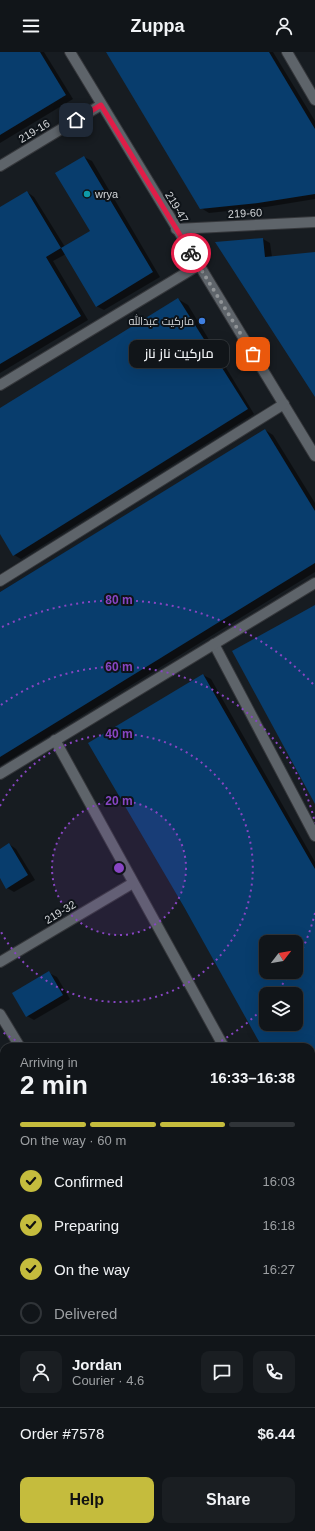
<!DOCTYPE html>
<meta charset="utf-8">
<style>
:root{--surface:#111519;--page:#1a1e22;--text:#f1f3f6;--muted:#9c9fa2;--line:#303438;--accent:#c5bc3d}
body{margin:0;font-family:Helvetica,Cairo,sans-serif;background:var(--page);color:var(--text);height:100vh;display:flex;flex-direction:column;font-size:15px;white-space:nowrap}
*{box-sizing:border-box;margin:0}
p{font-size:13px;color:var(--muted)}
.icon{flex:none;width:22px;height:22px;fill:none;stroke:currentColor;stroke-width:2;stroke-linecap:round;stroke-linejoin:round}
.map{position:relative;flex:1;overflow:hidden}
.drawer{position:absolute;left:0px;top:991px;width:315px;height:488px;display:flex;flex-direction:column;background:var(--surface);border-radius:12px 12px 0 0;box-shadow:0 4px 16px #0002,0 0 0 1px var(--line)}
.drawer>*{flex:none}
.needle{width:26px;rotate:59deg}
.tools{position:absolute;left:259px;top:883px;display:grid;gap:8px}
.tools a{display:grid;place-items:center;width:44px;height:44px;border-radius:8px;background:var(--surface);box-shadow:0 4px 16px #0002,0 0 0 1px var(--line);font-size:20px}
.pin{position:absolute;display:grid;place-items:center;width:34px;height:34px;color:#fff;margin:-17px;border-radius:8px;box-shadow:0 2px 6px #0006}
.courier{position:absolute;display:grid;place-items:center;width:40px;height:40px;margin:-20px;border:3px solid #e11d48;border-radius:50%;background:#fff;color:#222;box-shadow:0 1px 5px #0007}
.bubble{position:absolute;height:28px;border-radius:8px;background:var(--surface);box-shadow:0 4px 16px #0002,0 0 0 1px var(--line);font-size:13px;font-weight:600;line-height:28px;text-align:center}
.headline em{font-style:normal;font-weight:600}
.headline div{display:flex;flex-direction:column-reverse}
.headline{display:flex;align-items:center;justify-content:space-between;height:68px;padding:0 20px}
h1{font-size:26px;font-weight:600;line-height:30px}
.bar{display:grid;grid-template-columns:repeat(4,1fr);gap:6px 4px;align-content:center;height:48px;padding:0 20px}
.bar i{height:5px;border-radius:3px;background:var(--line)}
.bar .active{background:var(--accent)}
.bar p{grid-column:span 4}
.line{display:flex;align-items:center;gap:10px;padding:0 20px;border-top:1px solid var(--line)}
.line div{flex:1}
.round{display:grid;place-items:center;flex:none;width:42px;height:42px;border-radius:8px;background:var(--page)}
ol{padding:0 20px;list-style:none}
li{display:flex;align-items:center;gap:12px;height:44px}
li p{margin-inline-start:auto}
li .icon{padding:4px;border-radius:50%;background:var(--accent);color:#111;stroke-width:4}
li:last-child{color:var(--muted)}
li i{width:22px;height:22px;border:2px solid var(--line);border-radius:50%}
.cta{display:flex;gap:8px;margin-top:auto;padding:8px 20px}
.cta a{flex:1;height:46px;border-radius:8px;background:var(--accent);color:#111;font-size:16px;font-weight:600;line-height:46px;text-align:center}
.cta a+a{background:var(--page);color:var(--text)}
header{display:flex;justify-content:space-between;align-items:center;height:52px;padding:0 20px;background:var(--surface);font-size:18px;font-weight:600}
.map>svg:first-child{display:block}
</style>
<header><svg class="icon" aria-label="menu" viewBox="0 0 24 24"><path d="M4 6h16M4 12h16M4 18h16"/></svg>Zuppa<svg class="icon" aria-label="person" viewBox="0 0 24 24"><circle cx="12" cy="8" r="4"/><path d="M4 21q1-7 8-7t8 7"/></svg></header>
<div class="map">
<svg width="315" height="1479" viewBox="0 0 315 1479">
<rect width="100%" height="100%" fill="#171c21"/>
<path fill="#251f2e" d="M 4,1135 L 4,1475 L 298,1475 L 300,1479 L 0,1479 L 0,1138 Z"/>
<path fill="#222807" d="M 4,1240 L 4,1285 L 0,1287 L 0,1242 Z"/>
<g fill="#0007" fill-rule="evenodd">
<path d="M 0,0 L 44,0 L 73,47 L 0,91 Z"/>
<path d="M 107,0 L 273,0 L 315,69 L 315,147 L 266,155 L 209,161 L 201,156 Z"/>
<path d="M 84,105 L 92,109 L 160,225 L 104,258 L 96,254 L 66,202 L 53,209 L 88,268 L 0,321 L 0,156 L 27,140 L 34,145 L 65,195 L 91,179 Z"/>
<path d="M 263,187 L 270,191 L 272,205 L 315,201 L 315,343 L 217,191 Z"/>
<path d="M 178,247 L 188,253 L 254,362 L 21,507 L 14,503 L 0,480 L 0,357 Z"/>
<path d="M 265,378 L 273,383 L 315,451 L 315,520 L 0,714 L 0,540 Z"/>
<path d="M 203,623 L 211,627 L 315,810 L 315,1069 L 312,1070 L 311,995 L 263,995 L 153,800 ZM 266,890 L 296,890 L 296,920 L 266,920 ZM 266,942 L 296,942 L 296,972 L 266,972 Z"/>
<path d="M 9,792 L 16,797 L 35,828 L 14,840 L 7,836 L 0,824 L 0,798 Z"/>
<path d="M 49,921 L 57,925 L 70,947 L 34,968 L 27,964 Z"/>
<path d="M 4,1028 L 4,1096 L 0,1099 L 0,1030 Z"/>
<path d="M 0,1332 L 4,1334 L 4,1435 L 0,1428 Z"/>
<path d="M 28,1475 L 143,1475 L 136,1479 L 30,1479 Z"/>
<path d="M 145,1475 L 215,1475 L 217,1479 L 147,1479 Z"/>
</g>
<g fill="#083d6d" fill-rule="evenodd">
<path d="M 0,0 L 40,0 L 66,43 L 0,83 Z"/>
<path d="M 106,0 L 269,0 L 315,77 L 315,142 L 258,151 L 200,157 Z"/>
<path d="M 84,104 L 153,220 L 96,255 L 61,196 L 90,179 L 55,121 Z"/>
<path d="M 27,139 L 61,196 L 46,205 L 81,264 L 0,312 L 0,155 Z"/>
<path d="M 263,186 L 265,205 L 315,200 L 315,345 L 215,190 Z"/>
<path d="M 178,246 L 248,357 L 13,504 L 0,482 L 0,356 Z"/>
<path d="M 265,377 L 315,459 L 315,511 L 0,705 L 0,540 Z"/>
<path d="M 315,553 L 315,752 L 232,599 Z"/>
<path d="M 203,622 L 315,817 L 315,1060 L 311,1063 L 311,995 L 262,995 L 184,855 L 88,691 ZM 266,890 L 296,890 L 296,920 L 266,920 ZM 266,942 L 296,942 L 296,972 L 266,972 Z"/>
<path d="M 9,791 L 28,823 L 6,837 L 0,826 L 0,797 Z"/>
<path d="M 49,919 L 63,943 L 26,965 L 12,941 Z"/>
<path d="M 4,1027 L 4,1088 L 0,1090 L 0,1029 Z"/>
<path d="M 315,1123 L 315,1219 L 311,1213 L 311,1125 Z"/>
<path d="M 315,1295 L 315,1447 L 311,1441 L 311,1297 Z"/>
<path d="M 0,1339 L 4,1346 L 4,1437 L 0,1430 Z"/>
<path d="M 26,1475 L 121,1475 L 114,1479 L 29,1479 Z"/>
<path d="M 144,1475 L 208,1475 L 210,1479 L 146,1479 Z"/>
</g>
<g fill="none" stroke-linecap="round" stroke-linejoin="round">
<defs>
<g id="minor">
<path d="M 70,0 L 315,404"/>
<path d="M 287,0 L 315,48"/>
<path d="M 0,114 L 101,53"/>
<path d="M 176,177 L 315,170"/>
<path d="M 0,333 L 199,213"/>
<path d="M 0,529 L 284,352"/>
<path d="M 214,592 L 315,784"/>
<path d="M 55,688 L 224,995"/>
<path d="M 0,722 L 315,531"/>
<path d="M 0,910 L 133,831"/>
<path d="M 0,962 L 20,995"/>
<path d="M 311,1083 L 315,1080"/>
<path d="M 0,1107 L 4,1105"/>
<path d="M 311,1282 L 315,1280"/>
<path d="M 310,1478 L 315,1475"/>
</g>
</defs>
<use href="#minor" stroke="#35373b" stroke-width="12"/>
<use href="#minor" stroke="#5e646a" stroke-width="10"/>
</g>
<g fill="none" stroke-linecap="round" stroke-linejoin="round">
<path stroke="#909497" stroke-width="4" stroke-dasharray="0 7.2" d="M 191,201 L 253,302"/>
<path stroke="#e11d48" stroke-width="5" d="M 76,68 L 101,53 L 191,201"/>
</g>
<circle cx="119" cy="816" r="67" fill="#8845c3" fill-opacity=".12"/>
<g fill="none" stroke="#8845c3" stroke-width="2" stroke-dasharray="2 4">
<circle cx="119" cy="816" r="67"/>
<path d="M0 754A134 134 0 1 1 0 878"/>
<path d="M315 861A201 201 0 0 1 296 910M290 921A201 201 0 0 1 276 941M265 954A201 201 0 0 1 212 994M26 994A201 201 0 0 1 1 979M1 653A201 201 0 0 1 315 771"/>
<path d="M2 575A268 268 0 0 1 313 632"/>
</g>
<circle fill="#0f9aa8" stroke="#0e1318" stroke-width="1.5" cx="87" cy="142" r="4"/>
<circle fill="#3f7fe0" stroke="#0e1318" stroke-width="1.5" cx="202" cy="269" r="4"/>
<g text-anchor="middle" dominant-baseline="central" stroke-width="4" stroke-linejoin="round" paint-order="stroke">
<g font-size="11" fill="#d1d4d7" stroke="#0e1318">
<text transform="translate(34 79) rotate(-31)">219-16</text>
<text transform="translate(177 155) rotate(59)">219-47</text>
<text transform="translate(245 161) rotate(-3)">219-60</text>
<text transform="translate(60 860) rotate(-31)">219-32</text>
</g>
<g font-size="11" fill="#d1d4d7" stroke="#0e1318" text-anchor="start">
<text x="95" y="142">wrya</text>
<text x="194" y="269" text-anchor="end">ماركيت عبدالله</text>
</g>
</g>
<circle cx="119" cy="816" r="6" fill="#8845c3" stroke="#0e1318" stroke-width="2"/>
<g font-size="12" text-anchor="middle" font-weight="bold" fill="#8845c3" stroke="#0e1318" stroke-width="4" stroke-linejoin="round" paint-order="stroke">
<text x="119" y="552">80 m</text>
<text x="119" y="619">60 m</text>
<text x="119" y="686">40 m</text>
<text x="119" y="753">20 m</text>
</g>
</svg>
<div class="tools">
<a><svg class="needle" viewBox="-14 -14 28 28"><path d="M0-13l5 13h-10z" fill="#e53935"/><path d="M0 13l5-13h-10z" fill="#9c9fa2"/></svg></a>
<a><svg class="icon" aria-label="layers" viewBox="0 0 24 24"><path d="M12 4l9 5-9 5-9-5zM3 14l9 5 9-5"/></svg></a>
</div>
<div class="pin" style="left:253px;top:302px;background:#ea580c"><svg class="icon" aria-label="bag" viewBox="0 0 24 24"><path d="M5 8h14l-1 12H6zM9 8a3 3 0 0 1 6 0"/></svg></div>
<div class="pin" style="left:76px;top:68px;background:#1f2937"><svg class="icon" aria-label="home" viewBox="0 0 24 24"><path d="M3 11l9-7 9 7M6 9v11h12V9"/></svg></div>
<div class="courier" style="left:191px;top:201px"><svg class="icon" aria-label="bike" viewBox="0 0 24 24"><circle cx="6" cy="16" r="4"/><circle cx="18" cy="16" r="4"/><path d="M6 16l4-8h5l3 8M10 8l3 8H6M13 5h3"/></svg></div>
<div class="bubble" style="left:129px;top:288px;width:100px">ماركيت ناز ناز</div>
<section class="drawer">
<div class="headline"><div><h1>2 min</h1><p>Arriving in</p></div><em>16:33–16:38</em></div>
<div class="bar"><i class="active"></i><i class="active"></i><i class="active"></i><i></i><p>On the way · 60 m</p></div>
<ol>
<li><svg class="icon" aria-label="check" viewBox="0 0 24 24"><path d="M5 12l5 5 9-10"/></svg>Confirmed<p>16:03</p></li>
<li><svg class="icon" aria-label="check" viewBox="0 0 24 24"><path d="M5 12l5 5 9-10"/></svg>Preparing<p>16:18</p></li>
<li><svg class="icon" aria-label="check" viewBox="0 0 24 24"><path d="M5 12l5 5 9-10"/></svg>On the way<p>16:27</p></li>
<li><i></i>Delivered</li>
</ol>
<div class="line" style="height:72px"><a class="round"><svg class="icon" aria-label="person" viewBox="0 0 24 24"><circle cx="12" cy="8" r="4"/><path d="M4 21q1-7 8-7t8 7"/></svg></a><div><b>Jordan</b><p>Courier · 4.6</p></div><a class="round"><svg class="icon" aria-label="chat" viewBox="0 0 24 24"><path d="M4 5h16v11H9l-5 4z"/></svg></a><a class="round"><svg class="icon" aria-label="phone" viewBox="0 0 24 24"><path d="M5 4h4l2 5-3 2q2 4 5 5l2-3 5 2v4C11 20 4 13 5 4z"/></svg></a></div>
<div class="line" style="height:52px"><div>Order #7578</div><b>$6.44</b></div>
<div class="cta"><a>Help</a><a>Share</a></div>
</section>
</div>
